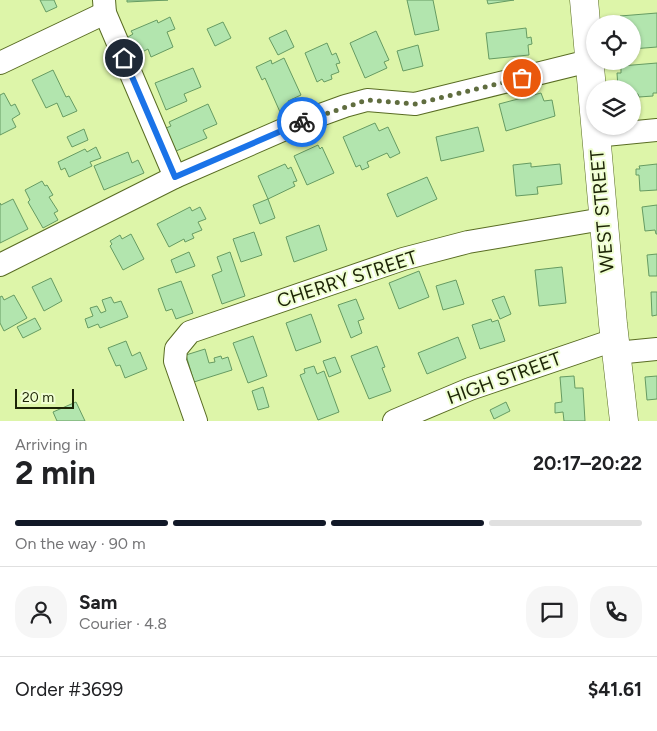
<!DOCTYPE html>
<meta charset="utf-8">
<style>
:root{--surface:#fff;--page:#f6f6f6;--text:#202124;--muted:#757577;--line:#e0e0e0;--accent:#111827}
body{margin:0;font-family:Figtree,sans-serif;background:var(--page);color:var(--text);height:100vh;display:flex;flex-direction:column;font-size:19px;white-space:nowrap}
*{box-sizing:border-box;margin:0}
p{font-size:16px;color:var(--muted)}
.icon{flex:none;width:28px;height:28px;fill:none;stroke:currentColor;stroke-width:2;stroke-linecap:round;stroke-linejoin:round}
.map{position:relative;height:421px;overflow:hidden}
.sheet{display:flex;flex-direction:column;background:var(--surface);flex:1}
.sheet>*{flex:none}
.buttons{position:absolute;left:586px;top:15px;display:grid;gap:10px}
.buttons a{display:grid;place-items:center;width:55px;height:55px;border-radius:50%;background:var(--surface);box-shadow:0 1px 4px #0004;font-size:25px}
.scale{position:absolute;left:15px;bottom:12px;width:59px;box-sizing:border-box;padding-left:5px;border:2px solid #1c2406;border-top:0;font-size:14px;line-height:18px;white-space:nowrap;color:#1c2406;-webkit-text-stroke:4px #effed1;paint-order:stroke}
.pin{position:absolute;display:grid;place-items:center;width:42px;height:42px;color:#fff;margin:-21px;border:2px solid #fff;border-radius:50%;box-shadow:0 1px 5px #0007}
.courier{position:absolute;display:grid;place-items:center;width:50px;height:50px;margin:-25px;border:4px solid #1a73e8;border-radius:50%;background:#fff;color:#222;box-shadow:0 1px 6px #0007}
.head em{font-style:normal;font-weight:700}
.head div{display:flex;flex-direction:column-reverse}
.head{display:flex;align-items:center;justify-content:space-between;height:85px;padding:0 15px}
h1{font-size:32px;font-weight:700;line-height:38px}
.bar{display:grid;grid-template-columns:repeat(4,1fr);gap:8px 5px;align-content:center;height:60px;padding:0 15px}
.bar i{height:6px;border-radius:4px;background:var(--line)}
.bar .selected{background:var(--accent)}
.bar p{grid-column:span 4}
.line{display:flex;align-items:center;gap:12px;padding:0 15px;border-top:1px solid var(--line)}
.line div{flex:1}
.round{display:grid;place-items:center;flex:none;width:52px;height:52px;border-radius:20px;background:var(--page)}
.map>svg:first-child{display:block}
</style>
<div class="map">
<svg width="657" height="421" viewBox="0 0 657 421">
<rect width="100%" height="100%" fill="#ddf5a9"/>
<g fill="#b2e5ae" stroke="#669b62">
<path d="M 40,0 L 54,0 L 57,7 L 46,12 Z"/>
<path d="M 127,0 L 168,0 L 127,2 Z"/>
<path d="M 407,0 L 433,0 L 439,30 L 415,35 Z"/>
<path d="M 487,0 L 514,0 L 488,4 Z"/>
<path d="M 657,13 L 657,47 L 632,49 L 632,24 L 621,24 L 620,16 Z"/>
<path d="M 170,17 L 175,29 L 167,32 L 173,47 L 151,57 L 148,49 L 136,55 L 128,37 L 133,34 L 131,31 L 157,20 L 158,23 Z"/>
<path d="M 223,22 L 231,38 L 215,46 L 207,29 Z"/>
<path d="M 526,28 L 527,38 L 531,37 L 532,44 L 528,45 L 529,55 L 489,59 L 486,33 Z"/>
<path d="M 286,30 L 294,47 L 278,55 L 269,38 Z"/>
<path d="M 376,31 L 389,60 L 384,62 L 387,68 L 365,78 L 350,43 Z"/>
<path d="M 327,43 L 332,55 L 336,53 L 340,63 L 336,64 L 339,72 L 331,75 L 332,79 L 324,82 L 322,79 L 317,82 L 305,53 Z"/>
<path d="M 418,45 L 423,66 L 403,71 L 397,51 Z"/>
<path d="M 284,58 L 301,95 L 288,101 L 291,107 L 280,112 L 265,78 L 262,80 L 256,67 L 271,60 L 272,64 Z"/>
<path d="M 657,63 L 657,93 L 653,93 L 653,96 L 639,97 L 638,94 L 632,94 L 632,89 L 618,88 L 617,73 L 621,73 L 621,66 Z"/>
<path d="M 193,68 L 201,87 L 184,94 L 187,101 L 166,110 L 155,83 Z"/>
<path d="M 53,70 L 66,97 L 69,96 L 77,111 L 63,117 L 57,103 L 46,108 L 32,80 Z"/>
<path d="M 4,93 L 11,106 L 15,104 L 20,114 L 12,119 L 16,127 L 0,135 L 0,95 Z"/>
<path d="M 541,93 L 544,101 L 552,100 L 555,116 L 506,131 L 499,104 Z"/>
<path d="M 208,104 L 217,124 L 203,130 L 207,138 L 176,151 L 166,128 L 171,126 L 169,122 Z"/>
<path d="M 375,123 L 379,131 L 388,127 L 400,153 L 390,158 L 387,153 L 367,162 L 369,167 L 362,170 L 360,165 L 356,167 L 343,137 Z"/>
<path d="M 478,127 L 484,151 L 441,161 L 436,137 Z"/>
<path d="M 84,129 L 88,140 L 72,147 L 67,137 Z"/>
<path d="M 318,145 L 320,149 L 322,147 L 334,173 L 307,185 L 294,156 Z"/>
<path d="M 96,147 L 101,158 L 90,162 L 92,166 L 69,177 L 65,168 L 61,170 L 58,162 L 85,149 L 87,152 Z"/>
<path d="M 128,152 L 132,163 L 138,160 L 144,173 L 104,190 L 94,166 Z"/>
<path d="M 531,163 L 531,167 L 560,164 L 562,184 L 537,187 L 538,194 L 516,196 L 513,165 Z"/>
<path d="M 285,164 L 288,169 L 291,167 L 297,181 L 293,182 L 295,186 L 268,199 L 258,176 Z"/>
<path d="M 657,164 L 657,190 L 640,191 L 639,175 L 636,175 L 636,169 L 640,169 L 639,166 Z"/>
<path d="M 427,177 L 437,199 L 397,217 L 387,194 Z"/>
<path d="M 42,181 L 45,186 L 47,185 L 53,195 L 49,197 L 58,211 L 54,213 L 58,220 L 43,228 L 28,202 L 30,200 L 25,190 Z"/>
<path d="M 13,199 L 28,229 L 0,243 L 0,203 L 1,205 Z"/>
<path d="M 268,199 L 275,218 L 260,224 L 253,205 Z"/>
<path d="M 657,205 L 657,234 L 656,234 L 655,230 L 645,231 L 642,207 Z"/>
<path d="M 190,207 L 192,211 L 200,207 L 206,219 L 198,222 L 202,230 L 192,234 L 194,238 L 185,242 L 184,239 L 169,247 L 157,224 Z"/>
<path d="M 319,225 L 327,250 L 294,262 L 286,237 Z"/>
<path d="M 254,232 L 262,255 L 241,262 L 233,239 Z"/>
<path d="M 131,234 L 144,259 L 123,270 L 110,246 L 112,244 L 110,241 L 120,235 L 122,239 Z"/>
<path d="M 189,252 L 195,266 L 176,273 L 171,260 Z"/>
<path d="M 230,252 L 245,296 L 222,304 L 212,275 L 222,271 L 217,257 Z"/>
<path d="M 657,254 L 657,276 L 649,276 L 647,255 Z"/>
<path d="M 562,267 L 566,303 L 539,306 L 535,270 Z"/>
<path d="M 419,271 L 429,297 L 399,309 L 389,283 Z"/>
<path d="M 51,278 L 62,301 L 44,311 L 32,287 Z"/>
<path d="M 456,280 L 464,304 L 443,310 L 436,286 Z"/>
<path d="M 181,281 L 193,313 L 176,319 L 172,309 L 166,311 L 158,289 Z"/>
<path d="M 651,292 L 657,292 L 657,315 L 652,316 Z"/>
<path d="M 14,295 L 27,318 L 4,331 L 0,323 L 0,297 L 2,296 L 4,300 Z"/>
<path d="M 504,296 L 511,314 L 500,319 L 492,300 Z"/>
<path d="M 111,297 L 114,303 L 121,301 L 128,317 L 100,328 L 98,324 L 88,328 L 85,319 L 93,316 L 90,308 L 97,306 L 101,313 L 106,311 L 102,300 Z"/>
<path d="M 356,299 L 364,319 L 358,321 L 362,333 L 351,338 L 338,305 Z"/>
<path d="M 311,314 L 321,342 L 296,351 L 286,323 Z"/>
<path d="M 35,318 L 41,329 L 23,338 L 17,327 Z"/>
<path d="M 491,319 L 492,322 L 498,320 L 505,341 L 480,349 L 472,325 Z"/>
<path d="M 253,336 L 267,376 L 248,383 L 233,343 Z"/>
<path d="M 458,337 L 466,358 L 427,374 L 418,353 Z"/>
<path d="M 126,341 L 132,356 L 140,352 L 147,369 L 125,378 L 120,365 L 116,366 L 108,348 Z"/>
<path d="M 377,346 L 385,367 L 382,368 L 391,391 L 369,399 L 351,356 Z"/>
<path d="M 205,349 L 209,363 L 215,362 L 214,358 L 221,356 L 222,359 L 228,357 L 232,370 L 194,382 L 186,355 Z"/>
<path d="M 335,357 L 341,372 L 329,377 L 323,361 Z"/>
<path d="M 314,366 L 317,374 L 324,371 L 339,412 L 318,420 L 300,375 L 305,373 L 304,369 Z"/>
<path d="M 574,376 L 575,388 L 583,388 L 585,421 L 564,421 L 563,412 L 555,413 L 555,403 L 562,402 L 560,377 Z"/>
<path d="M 657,376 L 657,399 L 647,400 L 645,377 Z"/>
<path d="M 263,387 L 269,407 L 258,410 L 252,391 Z"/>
<path d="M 76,402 L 85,421 L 57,421 L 53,412 Z"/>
<path d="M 506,402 L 510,411 L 494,419 L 490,410 Z"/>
</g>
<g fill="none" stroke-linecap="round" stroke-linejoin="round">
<defs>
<g id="minor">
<path d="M 104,0 L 105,13 L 175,177"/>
<path d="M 0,63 L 105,13"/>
<path d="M 595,136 L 657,130"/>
<path d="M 0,265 L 175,177 L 301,122 L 345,106 L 367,100 L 415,104 L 589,61"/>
<path d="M 616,353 L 657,349"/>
<path d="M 196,421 L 175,361 L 176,349 L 190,332 L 403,259 L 468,242 L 603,219"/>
<path d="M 394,421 L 470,389 L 614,340"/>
</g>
<path id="tertiary" d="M 584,0 L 613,324 L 624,421"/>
</defs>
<use href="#minor" stroke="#596c23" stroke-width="24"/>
<use href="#tertiary" stroke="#596c23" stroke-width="29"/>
<use href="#minor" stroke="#fff" stroke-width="22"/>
<use href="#tertiary" stroke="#fff" stroke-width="28"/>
</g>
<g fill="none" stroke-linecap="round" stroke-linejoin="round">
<path stroke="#606d3f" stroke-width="5" stroke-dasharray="0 9" d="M 302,122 L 367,100 L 415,104 L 522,78"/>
<path stroke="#1a73e8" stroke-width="6" d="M 124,58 L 175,177 L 302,122"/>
</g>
<g text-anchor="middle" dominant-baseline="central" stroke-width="4" stroke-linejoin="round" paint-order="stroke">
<g font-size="19" fill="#1c2406" stroke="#effed1">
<text transform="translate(602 211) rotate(-95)">WEST STREET</text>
<text transform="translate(347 279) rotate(-18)">CHERRY STREET</text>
<text transform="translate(504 378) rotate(-20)">HIGH STREET</text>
</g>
</g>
</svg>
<div class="buttons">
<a><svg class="icon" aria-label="locate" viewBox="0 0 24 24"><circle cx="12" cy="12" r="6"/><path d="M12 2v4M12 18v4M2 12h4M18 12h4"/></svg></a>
<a><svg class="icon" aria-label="layers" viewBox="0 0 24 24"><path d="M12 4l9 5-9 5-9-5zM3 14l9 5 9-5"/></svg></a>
</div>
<div class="scale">20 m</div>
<div class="pin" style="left:522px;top:78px;background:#ea580c"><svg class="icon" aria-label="bag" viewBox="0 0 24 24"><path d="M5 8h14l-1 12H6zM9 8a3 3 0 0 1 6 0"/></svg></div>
<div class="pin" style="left:124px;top:58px;background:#1f2937"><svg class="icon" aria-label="home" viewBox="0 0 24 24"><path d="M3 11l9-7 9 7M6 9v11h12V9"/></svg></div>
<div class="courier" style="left:302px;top:122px"><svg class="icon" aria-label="bike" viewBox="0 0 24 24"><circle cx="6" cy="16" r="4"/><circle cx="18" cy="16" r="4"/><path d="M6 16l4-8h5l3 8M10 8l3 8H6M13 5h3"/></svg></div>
</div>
<section class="sheet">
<div class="head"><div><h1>2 min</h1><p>Arriving in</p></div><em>20:17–20:22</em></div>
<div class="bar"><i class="selected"></i><i class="selected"></i><i class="selected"></i><i></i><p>On the way · 90 m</p></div>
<div class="line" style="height:90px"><a class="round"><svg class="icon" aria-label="person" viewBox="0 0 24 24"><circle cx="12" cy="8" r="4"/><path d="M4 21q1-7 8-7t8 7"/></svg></a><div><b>Sam</b><p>Courier · 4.8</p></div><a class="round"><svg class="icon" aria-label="chat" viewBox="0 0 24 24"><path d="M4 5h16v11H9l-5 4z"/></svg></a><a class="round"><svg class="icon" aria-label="phone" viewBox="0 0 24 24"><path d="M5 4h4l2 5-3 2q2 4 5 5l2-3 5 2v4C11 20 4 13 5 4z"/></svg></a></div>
<div class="line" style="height:65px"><div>Order #3699</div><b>$41.61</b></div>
</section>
